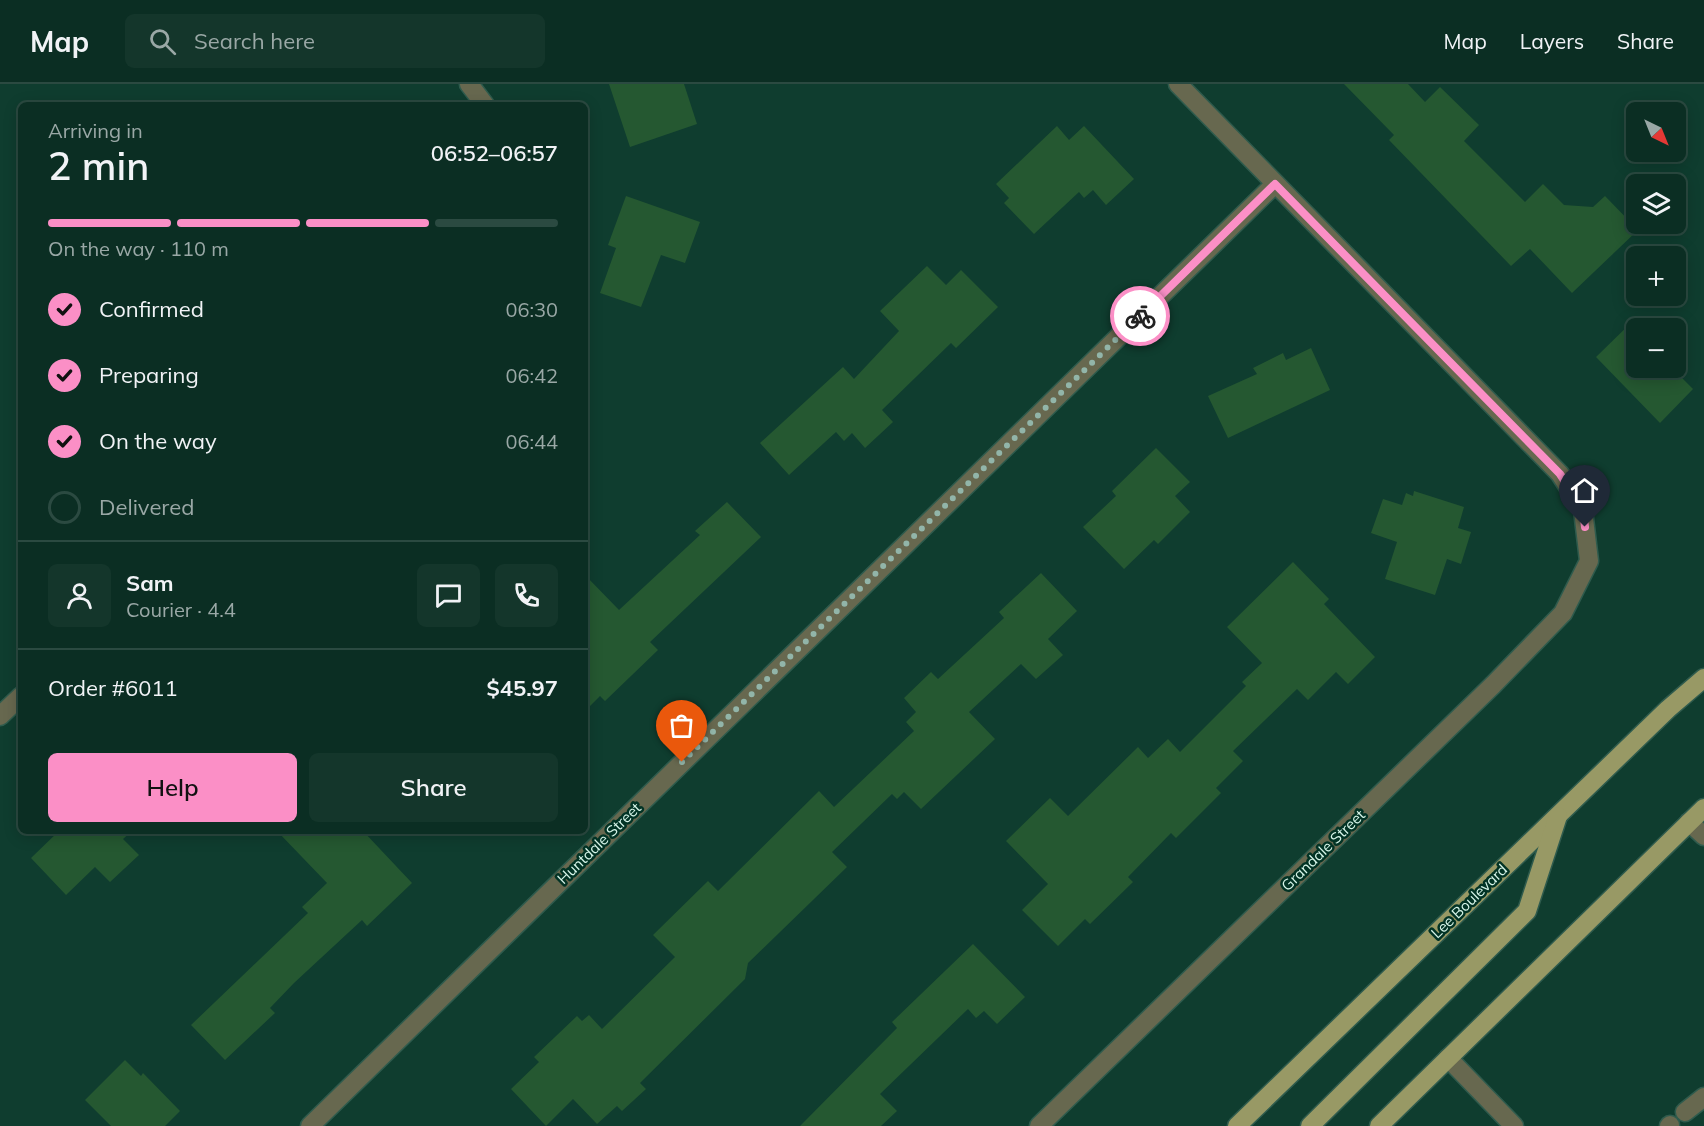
<!DOCTYPE html>
<meta charset="utf-8">
<style>
:root{--surface:#0b2e23;--page:#14362b;--text:#f1f3f6;--muted:#9aa8a6;--line:#2b4a41;--accent:#fb8fc6}
body{margin:0;font-family:Mulish,sans-serif;background:var(--page);color:var(--text);height:100vh;display:flex;flex-direction:column;font-size:22px;white-space:nowrap}
*{box-sizing:border-box;margin:0}
p{font-size:20px;color:var(--muted)}
.icon{flex:none;width:33px;height:33px;fill:none;stroke:currentColor;stroke-width:2;stroke-linecap:round;stroke-linejoin:round}
.map{position:relative;flex:1;overflow:hidden}
.side{position:absolute;left:18px;top:18px;width:570px;height:732px;display:flex;flex-direction:column;background:var(--surface);border-radius:9px;box-shadow:0 3px 15px #0003,0 0 0 2px var(--line)}
.side>*{flex:none}
.needle{width:39px;rotate:137deg}
.fabs{position:absolute;left:1626px;top:18px;display:grid;gap:12px}
.fabs a{display:grid;place-items:center;width:60px;height:60px;border-radius:9px;background:var(--surface);box-shadow:0 3px 15px #0003,0 0 0 2px var(--line);font-size:30px}
.pin{position:absolute;display:grid;place-items:center;width:51px;height:51px;color:#fff;margin:-62px -26px;border-radius:50% 50% 50% 0;rotate:-45deg;box-shadow:0 0 6px #0007}
.pin .icon{rotate:45deg}
.courier{position:absolute;display:grid;place-items:center;width:60px;height:60px;margin:-30px;border:4px solid #fb8fc6;border-radius:50%;background:#fff;color:#222;box-shadow:0 2px 8px #0007}
.headline em{font-style:normal;font-weight:600}
.headline div{display:flex;flex-direction:column-reverse}
.headline{display:flex;align-items:center;justify-content:space-between;height:102px;padding:0 30px}
h1{font-size:39px;font-weight:600;line-height:45px}
.bar{display:grid;grid-template-columns:repeat(4,1fr);gap:9px 6px;align-content:center;height:72px;padding:0 30px}
.bar i{height:8px;border-radius:4px;background:var(--line)}
.bar .on{background:var(--accent)}
.bar p{grid-column:span 4}
.line{display:flex;align-items:center;gap:15px;padding:0 30px;border-top:2px solid var(--line)}
.line div{flex:1}
.round{display:grid;place-items:center;flex:none;width:63px;height:63px;border-radius:9px;background:var(--page)}
ol{padding:0 30px;list-style:none}
li{display:flex;align-items:center;gap:18px;height:66px}
li p{margin-inline-start:auto}
li .icon{padding:6px;border-radius:50%;background:var(--accent);color:#111;stroke-width:4}
li:last-child{color:var(--muted)}
li i{width:33px;height:33px;border:3px solid var(--line);border-radius:50%}
.action{display:flex;gap:12px;margin-top:auto;padding:12px 30px}
.action a{flex:1;height:69px;border-radius:9px;background:var(--accent);color:#111;font-size:24px;font-weight:600;line-height:69px;text-align:center}
.action a+a{background:var(--page);color:var(--text)}
header{display:flex;align-items:center;gap:36px;box-sizing:border-box;height:84px;padding:0 30px;background:var(--surface);border-bottom:2px solid var(--line)}
header strong{font-size:28px}
nav{display:flex;gap:33px;margin-inline-start:auto;font-size:21px}
.search{width:420px;height:54px;background:var(--page);display:flex;align-items:center;gap:15px;box-sizing:border-box;padding:0 21px;border-radius:9px;color:var(--muted);font-size:22px}
.map>svg:first-child{display:block}
</style>
<header>
<strong>Map</strong>
<div class="search"><svg class="icon" aria-label="search" viewBox="0 0 24 24"><circle cx="10" cy="10" r="6"/><path d="M15 15l6 6"/></svg>Search here</div>
<nav><a>Map</a><a>Layers</a><a>Share</a></nav>
</header>
<div class="map">
<svg width="1704" height="1042" viewBox="0 0 1704 1042">
<rect width="100%" height="100%" fill="#0f3d2f"/>
<g fill="#255831">
<path d="M 609,0 L 684,0 L 697,40 L 630,63 Z"/>
<path d="M 1344,0 L 1408,0 L 1425,18 L 1440,3 L 1479,41 L 1464,57 L 1525,118 L 1543,100 L 1564,121 L 1593,123 L 1605,112 L 1638,146 L 1572,209 L 1530,165 L 1511,182 L 1389,56 L 1394,51 Z"/>
<path d="M 1057,42 L 1069,56 L 1084,42 L 1134,95 L 1106,121 L 1093,106 L 1084,114 L 1079,108 L 1034,150 L 1004,119 L 1009,114 L 996,100 Z"/>
<path d="M 626,112 L 700,138 L 685,179 L 661,171 L 641,223 L 600,209 L 616,164 L 608,161 Z"/>
<path d="M 927,182 L 946,201 L 961,186 L 998,223 L 956,264 L 951,259 L 882,326 L 893,338 L 865,364 L 852,349 L 844,357 L 836,348 L 789,391 L 760,359 L 843,283 L 854,295 L 899,247 L 880,227 Z"/>
<path d="M 1636,234 L 1636,284 L 1672,284 L 1693,305 L 1660,339 L 1596,273 Z"/>
<path d="M 1311,264 L 1330,306 L 1228,354 L 1208,312 L 1257,290 L 1253,284 L 1283,269 L 1286,276 Z"/>
<path d="M 1156,364 L 1190,398 L 1175,412 L 1190,428 L 1158,460 L 1154,456 L 1124,485 L 1083,443 L 1116,412 L 1112,407 Z"/>
<path d="M 1414,407 L 1464,423 L 1458,444 L 1471,448 L 1461,480 L 1447,475 L 1435,511 L 1385,495 L 1397,458 L 1371,449 L 1383,415 L 1402,421 L 1406,409 L 1413,412 Z"/>
<path d="M 727,418 L 761,453 L 650,558 L 658,566 L 605,617 L 600,612 L 585,627 L 585,491 L 619,526 L 700,451 L 695,447 Z"/>
<path d="M 1293,478 L 1329,515 L 1324,520 L 1375,573 L 1348,600 L 1336,588 L 1308,616 L 1297,605 L 1233,667 L 1243,677 L 1216,704 L 1221,709 L 1176,754 L 1171,749 L 1128,793 L 1133,798 L 1090,840 L 1085,835 L 1058,862 L 1022,826 L 1048,800 L 1006,757 L 1050,714 L 1068,732 L 1138,663 L 1148,674 L 1168,655 L 1180,668 L 1246,602 L 1242,598 L 1262,579 L 1227,543 Z"/>
<path d="M 1041,489 L 1077,527 L 1048,555 L 1063,571 L 1036,595 L 1021,580 L 969,628 L 995,655 L 921,725 L 904,708 L 897,715 L 892,710 L 832,768 L 847,783 L 748,879 L 745,895 L 640,999 L 646,1005 L 622,1027 L 617,1022 L 597,1040 L 573,1015 L 546,1042 L 511,1005 L 539,978 L 534,973 L 577,932 L 582,937 L 589,931 L 602,945 L 675,873 L 653,851 L 708,797 L 718,807 L 819,707 L 834,723 L 914,647 L 906,638 L 916,628 L 904,614 L 931,588 L 938,595 L 1004,534 L 999,528 Z"/>
<path d="M 59,747 L 132,747 L 123,755 L 139,771 L 110,798 L 95,783 L 66,811 L 31,774 Z"/>
<path d="M 277,747 L 363,747 L 412,799 L 367,842 L 362,836 L 294,899 L 270,924 L 275,929 L 225,976 L 191,941 L 308,829 L 302,823 L 327,799 Z"/>
<path d="M 973,860 L 1025,913 L 997,940 L 984,927 L 976,934 L 968,925 L 880,1010 L 897,1027 L 881,1042 L 800,1042 L 897,944 L 892,938 Z"/>
<path d="M 125,976 L 141,992 L 143,989 L 180,1027 L 165,1042 L 111,1042 L 85,1016 Z"/>
</g>
<g fill="none" stroke-linecap="round" stroke-linejoin="round">
<defs>
<g id="minor">
<path d="M 469,0 L 485,21"/>
<path d="M 0,632 L 21,612"/>
<path d="M 1689,738 L 1704,752"/>
<path d="M 1448,974 L 1514,1042"/>
<path d="M 1685,1028 L 1704,1013"/>
<path d="M 310,1042 L 1275,100"/>
<path d="M 1039,1042 L 1493,601 L 1563,529 L 1589,477 L 1583,426 L 1560,390 L 1178,0"/>
<path d="M 1669,1042 L 1670,1041"/>
</g>
<g id="major">
<path d="M 1237,1042 L 1668,625 L 1704,594"/>
<path d="M 1310,1042 L 1527,827 L 1558,732"/>
<path d="M 1379,1042 L 1704,724"/>
</g>
</defs>
<use href="#minor" stroke="#2f5b4d" stroke-width="21"/>
<use href="#major" stroke="#2f5b4d" stroke-width="21"/>
<use href="#minor" stroke="#67684f" stroke-width="18"/>
<use href="#major" stroke="#989965" stroke-width="18"/>
</g>
<g fill="none" stroke-linecap="round" stroke-linejoin="round">
<path stroke="#92b5a9" stroke-width="6" stroke-dasharray="0 10.8" d="M 682,678 L 1140,232"/>
<path stroke="#fb8fc6" stroke-width="8" d="M 1140,232 L 1275,100 L 1560,390 L 1583,426 L 1585,443"/>
</g>
<g text-anchor="middle" dominant-baseline="central" stroke-width="5" stroke-linejoin="round" paint-order="stroke">
<g font-size="15" fill="#d8f6ea" stroke="#023325">
<text transform="translate(599 759) rotate(-44)">Huntdale Street</text>
<text transform="translate(1323 766) rotate(-44)">Grandale Street</text>
<text transform="translate(1469 817) rotate(-44)">Lee Boulevard</text>
</g>
</g>
</svg>
<div class="fabs">
<a><svg class="needle" viewBox="-14 -14 28 28"><path d="M0-13l5 13h-10z" fill="#e53935"/><path d="M0 13l5-13h-10z" fill="#9aa8a6"/></svg></a>
<a><svg class="icon" aria-label="layers" viewBox="0 0 24 24"><path d="M12 4l9 5-9 5-9-5zM3 14l9 5 9-5"/></svg></a>
<a>+</a>
<a>−</a>
</div>
<div class="pin" style="left:682px;top:678px;background:#ea580c"><svg class="icon" aria-label="bag" viewBox="0 0 24 24"><path d="M5 8h14l-1 12H6zM9 8a3 3 0 0 1 6 0"/></svg></div>
<div class="pin" style="left:1585px;top:443px;background:#1f2937"><svg class="icon" aria-label="home" viewBox="0 0 24 24"><path d="M3 11l9-7 9 7M6 9v11h12V9"/></svg></div>
<div class="courier" style="left:1140px;top:232px"><svg class="icon" aria-label="bike" viewBox="0 0 24 24"><circle cx="6" cy="16" r="4"/><circle cx="18" cy="16" r="4"/><path d="M6 16l4-8h5l3 8M10 8l3 8H6M13 5h3"/></svg></div>
<section class="side">
<div class="headline"><div><h1>2 min</h1><p>Arriving in</p></div><em>06:52–06:57</em></div>
<div class="bar"><i class="on"></i><i class="on"></i><i class="on"></i><i></i><p>On the way · 110 m</p></div>
<ol>
<li><svg class="icon" aria-label="check" viewBox="0 0 24 24"><path d="M5 12l5 5 9-10"/></svg>Confirmed<p>06:30</p></li>
<li><svg class="icon" aria-label="check" viewBox="0 0 24 24"><path d="M5 12l5 5 9-10"/></svg>Preparing<p>06:42</p></li>
<li><svg class="icon" aria-label="check" viewBox="0 0 24 24"><path d="M5 12l5 5 9-10"/></svg>On the way<p>06:44</p></li>
<li><i></i>Delivered</li>
</ol>
<div class="line" style="height:108px"><a class="round"><svg class="icon" aria-label="person" viewBox="0 0 24 24"><circle cx="12" cy="8" r="4"/><path d="M4 21q1-7 8-7t8 7"/></svg></a><div><b>Sam</b><p>Courier · 4.4</p></div><a class="round"><svg class="icon" aria-label="chat" viewBox="0 0 24 24"><path d="M4 5h16v11H9l-5 4z"/></svg></a><a class="round"><svg class="icon" aria-label="phone" viewBox="0 0 24 24"><path d="M5 4h4l2 5-3 2q2 4 5 5l2-3 5 2v4C11 20 4 13 5 4z"/></svg></a></div>
<div class="line" style="height:78px"><div>Order #6011</div><b>$45.97</b></div>
<div class="action"><a>Help</a><a>Share</a></div>
</section>
</div>
